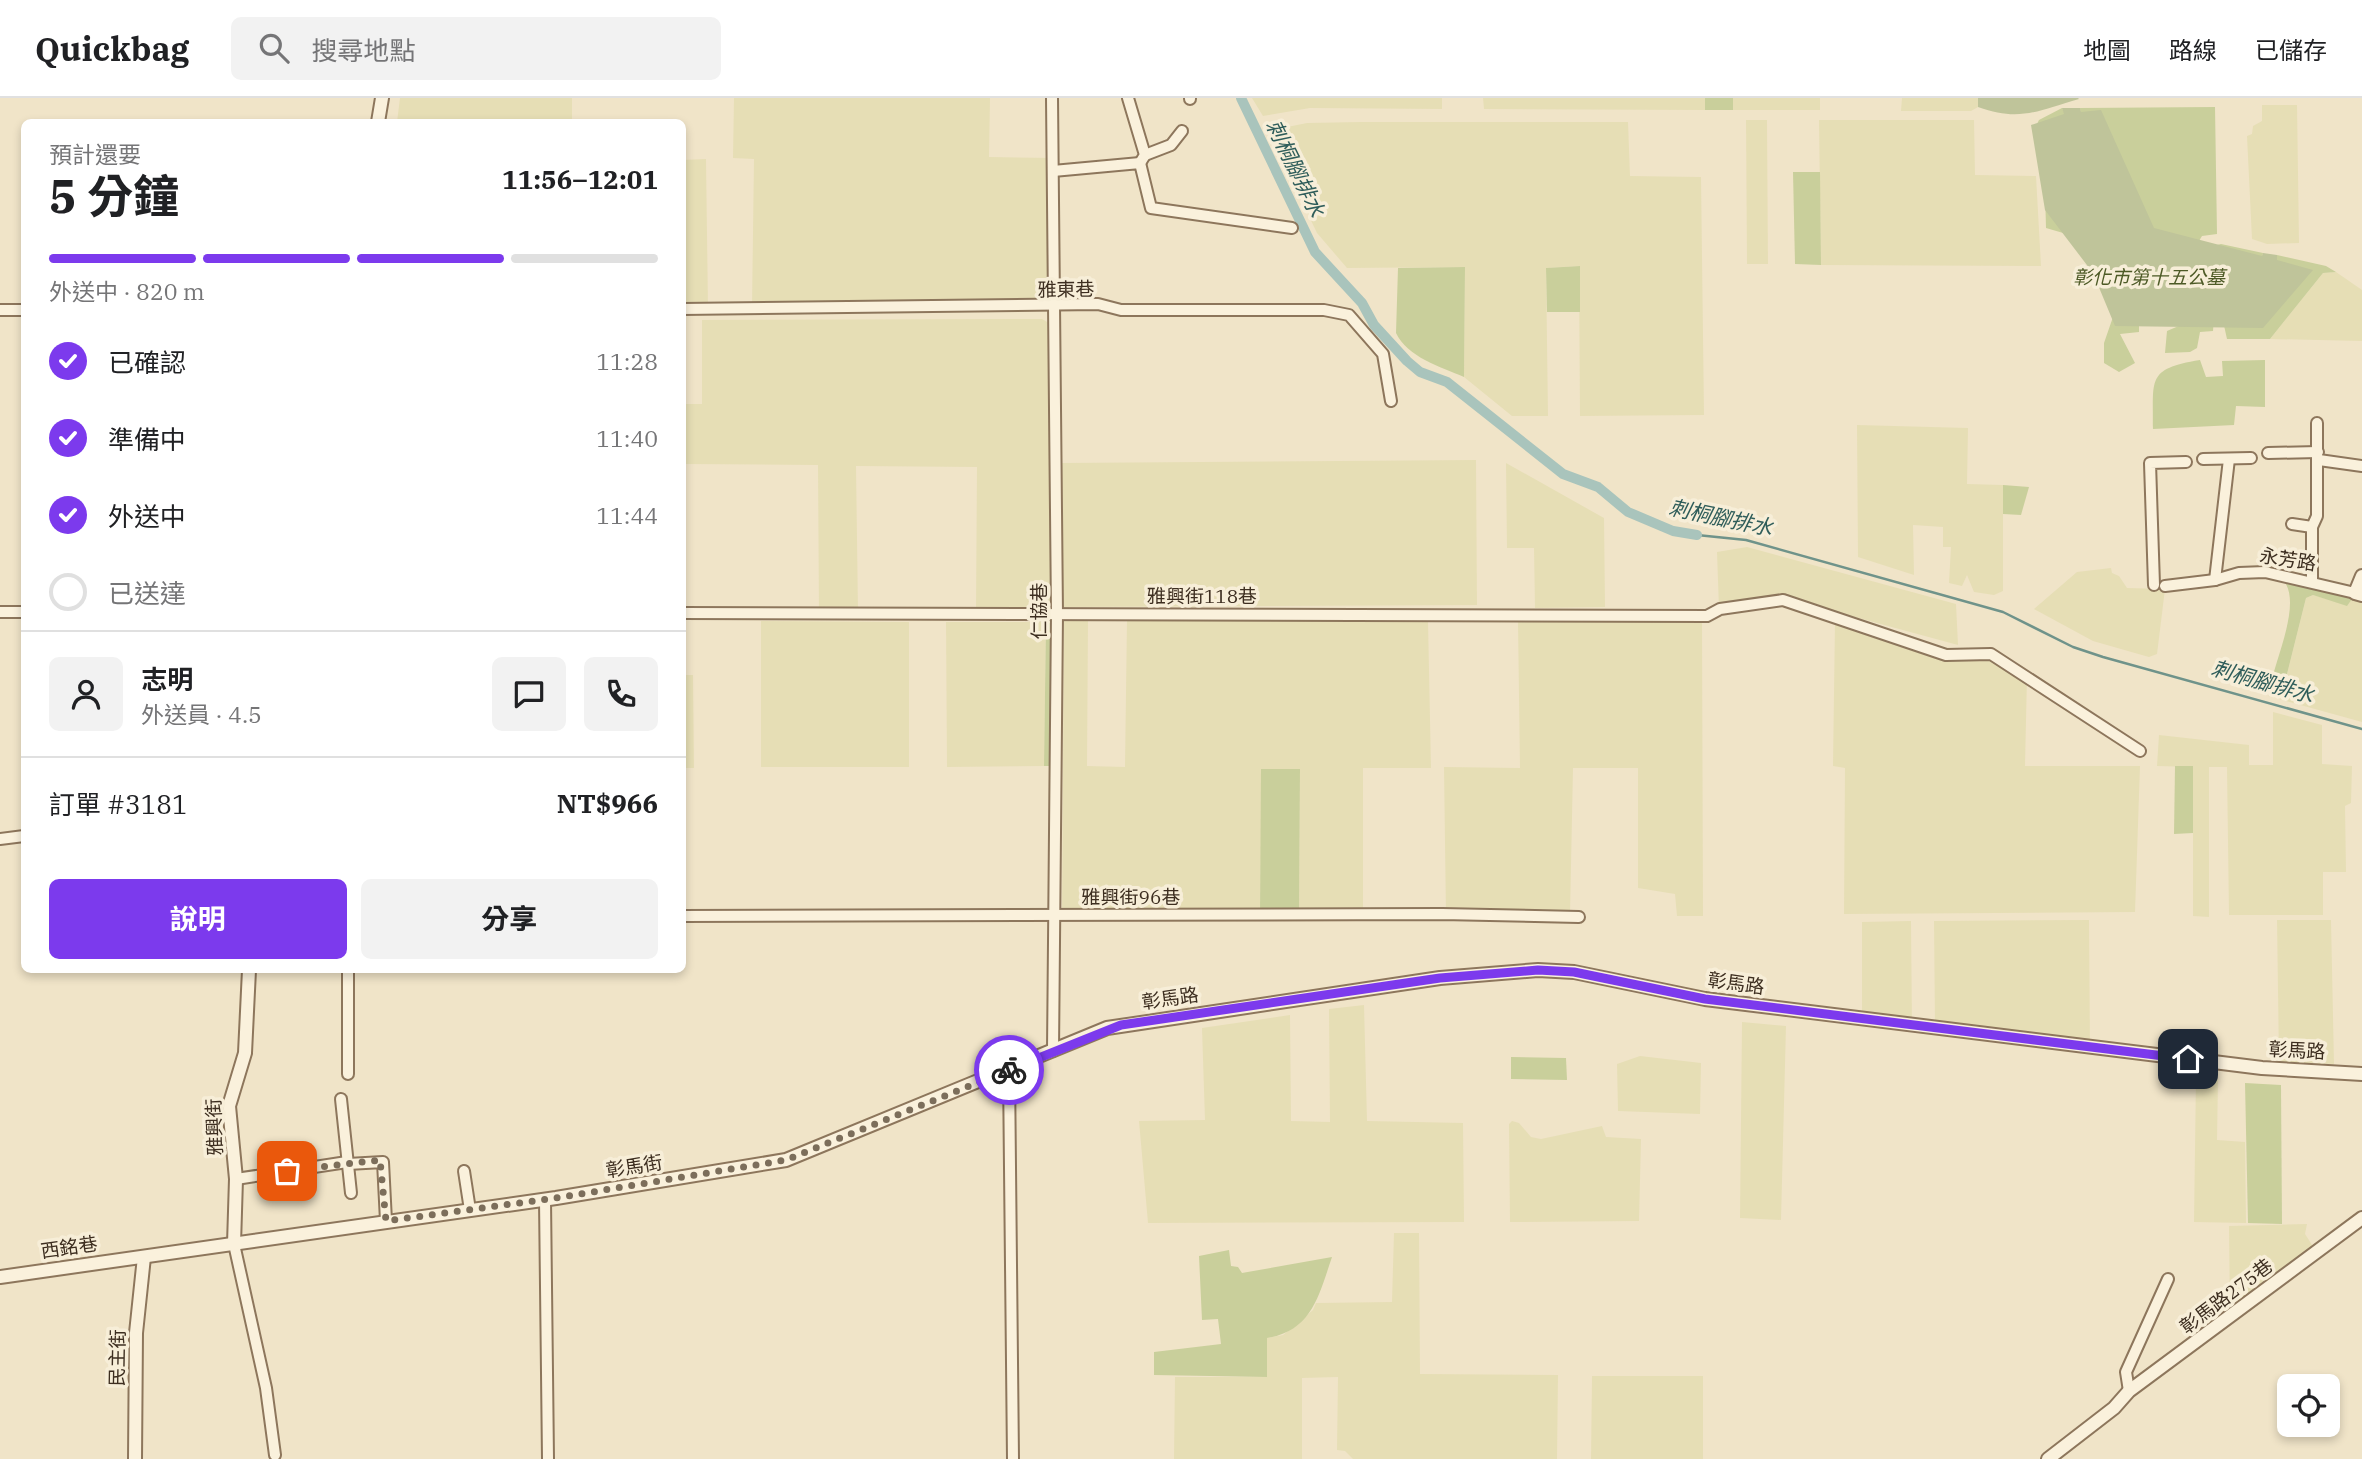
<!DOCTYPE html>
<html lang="zh-TW">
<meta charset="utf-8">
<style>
:root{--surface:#fff;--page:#f2f2f2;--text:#202124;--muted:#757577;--line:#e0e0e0;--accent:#7c3aed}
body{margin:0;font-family:"IBM Plex Serif","Noto Sans TC",serif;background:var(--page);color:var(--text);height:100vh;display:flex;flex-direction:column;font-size:26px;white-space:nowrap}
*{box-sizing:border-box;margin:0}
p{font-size:23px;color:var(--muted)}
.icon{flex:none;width:38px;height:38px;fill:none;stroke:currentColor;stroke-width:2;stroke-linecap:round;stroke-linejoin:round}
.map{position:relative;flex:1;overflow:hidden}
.side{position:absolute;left:21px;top:21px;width:665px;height:854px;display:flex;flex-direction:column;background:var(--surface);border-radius:10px;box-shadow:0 4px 10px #0003}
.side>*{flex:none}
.fabs{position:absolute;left:2277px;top:1276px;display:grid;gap:14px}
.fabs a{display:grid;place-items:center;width:63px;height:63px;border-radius:10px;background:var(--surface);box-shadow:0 4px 10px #0003;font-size:35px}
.pin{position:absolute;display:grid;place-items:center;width:60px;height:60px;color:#fff;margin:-30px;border-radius:14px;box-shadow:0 4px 10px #0006}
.courier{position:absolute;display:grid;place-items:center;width:70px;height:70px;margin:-35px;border:5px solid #7c3aed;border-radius:50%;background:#fff;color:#222;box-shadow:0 2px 9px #0007}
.headline em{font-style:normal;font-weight:700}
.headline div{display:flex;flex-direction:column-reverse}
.headline{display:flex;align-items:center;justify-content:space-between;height:119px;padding:0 28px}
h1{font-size:46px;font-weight:700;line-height:52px}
.bar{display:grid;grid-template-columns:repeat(4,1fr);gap:10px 7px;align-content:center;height:84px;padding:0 28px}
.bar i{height:9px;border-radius:5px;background:var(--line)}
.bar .current{background:var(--accent)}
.bar p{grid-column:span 4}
.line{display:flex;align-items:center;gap:18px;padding:0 28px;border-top:2px solid var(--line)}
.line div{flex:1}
.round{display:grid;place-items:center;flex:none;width:74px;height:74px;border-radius:10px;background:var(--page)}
ol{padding:0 28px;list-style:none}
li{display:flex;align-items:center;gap:21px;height:77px}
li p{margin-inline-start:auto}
li .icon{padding:7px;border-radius:50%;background:var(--accent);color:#fff;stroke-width:4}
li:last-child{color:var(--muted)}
li i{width:38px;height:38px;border:4px solid var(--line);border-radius:50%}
.button{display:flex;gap:14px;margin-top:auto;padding:14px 28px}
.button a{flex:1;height:80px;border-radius:10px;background:var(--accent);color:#fff;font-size:28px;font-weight:700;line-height:80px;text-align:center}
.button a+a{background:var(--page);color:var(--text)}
header{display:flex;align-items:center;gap:42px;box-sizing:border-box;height:98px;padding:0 35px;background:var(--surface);border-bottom:2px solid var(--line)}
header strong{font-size:33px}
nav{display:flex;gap:38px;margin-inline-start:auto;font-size:24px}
.search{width:490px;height:63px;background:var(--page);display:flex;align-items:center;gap:18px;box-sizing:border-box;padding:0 24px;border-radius:10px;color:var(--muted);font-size:26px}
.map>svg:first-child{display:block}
</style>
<header>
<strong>Quickbag</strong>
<div class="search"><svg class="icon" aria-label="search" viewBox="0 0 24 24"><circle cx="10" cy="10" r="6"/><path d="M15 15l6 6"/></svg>搜尋地點</div>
<nav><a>地圖</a><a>路線</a><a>已儲存</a></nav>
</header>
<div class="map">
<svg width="2362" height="1361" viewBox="0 0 2362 1361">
<rect width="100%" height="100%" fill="#f0e4c8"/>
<g fill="#e6deb5">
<path d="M 400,0 L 572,0 L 572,24 L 397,24 Z"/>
<path d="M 734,0 L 990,0 L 989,59 L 1054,60 L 1055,207 L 752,209 L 754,61 L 733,60 Z"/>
<path d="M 1252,0 L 1442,0 L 1442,11 L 1310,10 L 1263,18 Z"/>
<path d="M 1483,0 L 1705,0 L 1705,12 L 1484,11 Z"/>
<rect x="1733" y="0" width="87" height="12"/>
<path d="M 1902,0 L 1978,0 L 1979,2 L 1978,9 L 1971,13 L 1901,13 Z"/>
<path d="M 2262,7 L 2297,7 L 2299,145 L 2267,146 L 2252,141 L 2247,38 L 2252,36 L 2253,28 L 2262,23 Z"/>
<path d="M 1746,22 L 1767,22 L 1768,166 L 1747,166 Z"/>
<path d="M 1819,22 L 1974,22 L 1975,77 L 2036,78 L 2041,168 L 1821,167 Z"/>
<path d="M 1361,24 L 1628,24 L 1630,78 L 1701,79 L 1704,317 L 1580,318 L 1579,168 L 1546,170 L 1548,318 L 1512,318 L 1464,279 L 1465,169 L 1347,170 L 1317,135 L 1268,33 L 1307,25 Z"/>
<path d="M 706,61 L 708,209 L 683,209 L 682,62 Z"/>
<path d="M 2336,174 L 2362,192 L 2362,243 L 2270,241 L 2323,175 Z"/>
<path d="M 1042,221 L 1054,228 L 1053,513 L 976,513 L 977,369 L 856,368 L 858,514 L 819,515 L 818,367 L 683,366 L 683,306 L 702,306 L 702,222 Z"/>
<path d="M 1857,327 L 1968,330 L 1967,386 L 2003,387 L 2003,493 L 1994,497 L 1974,494 L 1967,477 L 1962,488 L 1949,485 L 1951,449 L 1943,449 L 1943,429 L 1913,427 L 1914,477 L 1858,459 Z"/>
<path d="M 1476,362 L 1477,507 L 1061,509 L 1060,365 Z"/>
<path d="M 1506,365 L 1604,420 L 1605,509 L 1535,510 L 1534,450 L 1507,450 Z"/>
<path d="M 1747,449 L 1956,506 L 1958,547 L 1785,500 L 1719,511 L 1717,454 Z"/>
<path d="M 2111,470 L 2112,475 L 2119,478 L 2127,490 L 2165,491 L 2157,556 L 2149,559 L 2093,543 L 2034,511 L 2077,474 Z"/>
<path d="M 2313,497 L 2347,507 L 2352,501 L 2362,505 L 2362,624 L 2268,598 L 2272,582 L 2287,576 L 2306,500 Z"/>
<path d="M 1064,522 L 1088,522 L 1087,668 L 1125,669 L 1127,522 L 1428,523 L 1431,670 L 1363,670 L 1363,817 L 1299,817 L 1300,672 L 1262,671 L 1260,817 L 1062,818 Z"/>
<path d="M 761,523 L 909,524 L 909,669 L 761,669 Z"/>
<path d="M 1518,523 L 1702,523 L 1703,818 L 1677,818 L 1675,796 L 1638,790 L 1638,670 L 1573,670 L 1570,816 L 1446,818 L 1444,669 L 1520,670 Z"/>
<path d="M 946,524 L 1046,524 L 1044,668 L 947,669 Z"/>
<path d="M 1835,524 L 1946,556 L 1998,556 L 2027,578 L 2025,668 L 2140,668 L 2135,814 L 1844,816 L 1845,670 L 1833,668 Z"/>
<path d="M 683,577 L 693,577 L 694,670 L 683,670 Z"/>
<path d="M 2273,614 L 2322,627 L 2322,666 L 2352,668 L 2351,705 L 2345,708 L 2346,774 L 2323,774 L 2323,817 L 2229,817 L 2227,669 L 2209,669 L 2209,819 L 2193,818 L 2193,669 L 2157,668 L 2159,637 L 2249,647 L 2249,667 L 2273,667 Z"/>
<path d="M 2089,822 L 2090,949 L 1935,930 L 1934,823 Z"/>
<path d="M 2277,822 L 2331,822 L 2334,966 L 2279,964 Z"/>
<path d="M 1911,823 L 1912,928 L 1862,924 L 1862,824 Z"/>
<path d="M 1364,907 L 1367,1023 L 1463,1025 L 1464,1124 L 1148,1125 L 1139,1023 L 1205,1022 L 1202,930 L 1290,917 L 1291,1023 L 1330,1024 L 1329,911 Z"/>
<path d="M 1742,924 L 1786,928 L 1781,1122 L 1740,1120 Z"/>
<path d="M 1640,958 L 1701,965 L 1700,1016 L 1618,1013 L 1617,966 Z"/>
<path d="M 2196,979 L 2218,981 L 2217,1042 L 2245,1044 L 2246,1125 L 2194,1124 Z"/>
<path d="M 1512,1023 L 1519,1025 L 1531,1039 L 1541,1041 L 1602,1028 L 1606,1039 L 1641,1041 L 1639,1123 L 1510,1124 L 1509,1026 Z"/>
<path d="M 2307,1126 L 2305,1136 L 2314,1150 L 2230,1214 L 2229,1128 Z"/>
<path d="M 1394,1135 L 1419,1135 L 1420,1276 L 1558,1277 L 1557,1361 L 1353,1361 L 1345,1353 L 1337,1352 L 1338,1279 L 1302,1280 L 1302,1361 L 1174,1361 L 1175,1279 L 1266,1279 L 1267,1240 L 1283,1237 L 1313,1212 L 1316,1205 L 1392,1204 Z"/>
<path d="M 1592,1278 L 1703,1278 L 1703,1361 L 1591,1361 Z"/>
</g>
<g fill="#c9cf9b">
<rect x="1705" y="0" width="28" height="12"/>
<path d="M 2215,9 L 2217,136 L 2202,138 L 2199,143 L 2214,220 L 2213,233 L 2200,234 L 2197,250 L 2190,254 L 2165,255 L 2167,233 L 2181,227 L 2139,218 L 2139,234 L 2120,236 L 2135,265 L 2119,274 L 2104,265 L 2104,245 L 2113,219 L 2111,189 L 2070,137 L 2046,130 L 2045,92 L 2034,32 L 2039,22 L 2062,10 L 2073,32 L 2082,30 L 2080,10 Z"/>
<path d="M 1793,74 L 1820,74 L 1821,167 L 1795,166 Z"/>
<path d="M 2221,146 L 2263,155 L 2261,165 L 2273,207 L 2277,157 L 2326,168 L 2336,174 L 2323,175 L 2270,241 L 2227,241 L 2208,155 L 2213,148 Z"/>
<path d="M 1580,168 L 1580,214 L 1547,214 L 1546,170 Z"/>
<path d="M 1465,169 L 1464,279 C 1441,269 1407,259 1396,235 L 1398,170 Z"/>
<path d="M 2200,262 L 2206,279 L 2223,278 L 2222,263 L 2265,262 L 2265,309 L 2236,308 L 2234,327 L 2153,331 C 2154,282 2145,271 2200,262 Z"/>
<path d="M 2003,387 L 2029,389 L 2021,417 L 2003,416 Z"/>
<path d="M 2283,482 L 2352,501 L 2347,508 L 2313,497 L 2306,500 L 2287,576 L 2272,582 C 2277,557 2302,503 2283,482 Z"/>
<path d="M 1046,524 L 1054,526 L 1052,668 L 1044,668 Z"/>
<path d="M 2175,668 L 2193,668 L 2193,735 L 2174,736 Z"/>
<path d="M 1261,671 L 1300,671 L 1299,817 L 1260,817 Z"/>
<path d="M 1511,959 L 1566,960 L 1567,982 L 1511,981 Z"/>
<path d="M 2245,985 L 2281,987 L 2282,1126 L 2248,1125 Z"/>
<path d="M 1229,1152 L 1231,1168 L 1238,1169 L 1242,1175 L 1332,1159 C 1319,1197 1312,1233 1267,1240 L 1267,1279 L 1154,1277 L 1154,1254 L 1221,1246 L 1218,1221 L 1202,1222 L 1199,1158 Z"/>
</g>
<g fill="#bfc49a">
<path d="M 1978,0 L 2078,0 L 2079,1 C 2038,13 2019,24 1978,9 Z"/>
<path d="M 2062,10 L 2080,10 L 2081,14 L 2101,12 L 2154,130 L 2262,158 L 2263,155 L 2277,157 L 2277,162 L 2313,172 L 2263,230 L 2115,228 L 2093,175 L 2045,112 L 2031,27 L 2064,16 Z"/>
</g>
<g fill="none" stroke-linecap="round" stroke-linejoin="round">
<path stroke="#6f938a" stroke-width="2.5" d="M 1697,437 L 1746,442 L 2003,514 L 2073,549 L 2103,559 L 2362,631"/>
<path stroke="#a9c4bc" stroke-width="10" d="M 1241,0 L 1315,154 L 1362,205 L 1374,227 L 1407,263 L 1420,274 L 1447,284 L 1563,376 L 1598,389 L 1628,414 L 1673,433 L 1697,437"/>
<defs>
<g id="minor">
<path d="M 1052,0 L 1057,516 L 1053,953"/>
<path d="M 1128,0 L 1145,57 L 1140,65"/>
<path d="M 1190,1 L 1190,0"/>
<path d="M 1145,57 L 1171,47 L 1182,33"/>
<path d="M 1053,73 L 1140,65 L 1151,110 L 1292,130"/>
<path d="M 682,211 L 1098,206 L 1121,212 L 1324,212 L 1349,217 L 1383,256 L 1391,303"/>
<path d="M 0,212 L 24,212"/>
<path d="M 2268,355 L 2318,354"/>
<path d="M 2203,361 L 2251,360"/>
<path d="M 2319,362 L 2362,368"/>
<path d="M 2292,426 L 2312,429 L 2317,418 L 2317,325"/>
<path d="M 2215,482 L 2229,361"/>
<path d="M 2312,483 L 2312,429"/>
<path d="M 2154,487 L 2150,365 L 2186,364"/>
<path d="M 2165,488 L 2215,482 L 2239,475 L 2265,474 L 2355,495"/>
<path d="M 0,514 L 24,514"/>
<path d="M 682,515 L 1707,518 L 1720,511 L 1783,502 L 1946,557 L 1991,556 L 2140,653"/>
<path d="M 0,741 L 24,738"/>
<path d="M 682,818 L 1442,816 L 1579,819"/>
<path d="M 1009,972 L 1013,1361"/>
<path d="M 348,976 L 348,872"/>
<path d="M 341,1001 L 351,1095"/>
<path d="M 348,1066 L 383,1064 L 386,1123"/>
<path d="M 464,1073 L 470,1112"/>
<path d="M 236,1081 L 347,1064"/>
<path d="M 545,1102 L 548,1361"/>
<path d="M 234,1146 L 266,1290 L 275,1357"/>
<path d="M 2129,1293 L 2126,1274 L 2168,1181"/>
</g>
<g id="tertiary">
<path d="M 378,24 L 382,0"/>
<path d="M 2362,478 L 2355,495 L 2362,497"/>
<path d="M 234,1146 L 236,1081 L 229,1008 L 245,955 L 249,872"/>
<path d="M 0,1179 L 556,1100 L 786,1062 L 1107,930 L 1440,880 L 1538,872 L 1574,874 L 1705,901 L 2262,970 L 2362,976"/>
<path d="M 135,1361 L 136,1235 L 144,1159"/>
<path d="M 2048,1361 L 2114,1310 L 2129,1293 L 2362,1120"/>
</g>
</defs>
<use href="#minor" stroke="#8d765c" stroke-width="14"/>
<use href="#tertiary" stroke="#8d765c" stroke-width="16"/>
<use href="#minor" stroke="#faf1dc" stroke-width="10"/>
<use href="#tertiary" stroke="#faf1dc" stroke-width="12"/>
</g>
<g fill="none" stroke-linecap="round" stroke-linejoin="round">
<path stroke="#7c6e5b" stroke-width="7" stroke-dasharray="0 12.6" d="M 287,1073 L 380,1062 L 386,1123 L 556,1100 L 786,1062 L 1009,972"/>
<path stroke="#7c3aed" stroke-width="9" d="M 1009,972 L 1121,927 L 1440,880 L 1538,872 L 1574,874 L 1705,901 L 2188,961"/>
</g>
<g text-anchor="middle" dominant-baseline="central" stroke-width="7" stroke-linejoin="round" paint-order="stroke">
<g font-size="19" font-style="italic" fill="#4d5a26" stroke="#f7eed8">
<text x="2149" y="179">彰化市第十五公墓</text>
</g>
<g font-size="19" fill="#3d2e20" stroke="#f7eed8">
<text transform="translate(1066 191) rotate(-1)">雅東巷</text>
<text transform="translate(2288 461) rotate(9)">永芳路</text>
<text x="1202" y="498">雅興街118巷</text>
<text transform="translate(1039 513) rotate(-90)">仁協巷</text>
<text x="1131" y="799">雅興街96巷</text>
<text transform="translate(1736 885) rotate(8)">彰馬路</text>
<text transform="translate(1170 900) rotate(-8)">彰馬路</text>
<text transform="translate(2297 952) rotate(3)">彰馬路</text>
<text transform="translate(214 1029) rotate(-92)">雅興街</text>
<text transform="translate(634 1068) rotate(-9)">彰馬街</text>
<text transform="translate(69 1149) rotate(-8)">西銘巷</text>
<text transform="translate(2226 1198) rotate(-37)">彰馬路275巷</text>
<text transform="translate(117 1260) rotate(-89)">民主街</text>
</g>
<g font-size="21" font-style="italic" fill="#2f5d5a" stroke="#f7eed8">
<text transform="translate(1296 70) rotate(64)">刺桐腳排水</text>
<text transform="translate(1721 419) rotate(12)">刺桐腳排水</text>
<text transform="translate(2263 583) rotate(16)">刺桐腳排水</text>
</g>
</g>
</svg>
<div class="fabs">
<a><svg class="icon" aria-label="locate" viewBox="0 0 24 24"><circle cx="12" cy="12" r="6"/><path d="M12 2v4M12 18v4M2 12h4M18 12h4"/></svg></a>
</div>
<div class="pin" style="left:287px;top:1073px;background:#ea580c"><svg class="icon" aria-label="bag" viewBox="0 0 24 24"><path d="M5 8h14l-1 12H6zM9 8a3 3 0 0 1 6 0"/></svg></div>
<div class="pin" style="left:2188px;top:961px;background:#1f2937"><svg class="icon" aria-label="home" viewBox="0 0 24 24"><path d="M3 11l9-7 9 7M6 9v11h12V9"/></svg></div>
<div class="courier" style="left:1009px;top:972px"><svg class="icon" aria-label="bike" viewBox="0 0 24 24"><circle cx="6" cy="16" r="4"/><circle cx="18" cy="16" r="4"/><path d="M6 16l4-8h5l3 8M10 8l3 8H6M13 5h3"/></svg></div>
<section class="side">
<div class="headline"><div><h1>5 分鐘</h1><p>預計還要</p></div><em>11:56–12:01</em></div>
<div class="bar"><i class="current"></i><i class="current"></i><i class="current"></i><i></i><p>外送中 · 820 m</p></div>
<ol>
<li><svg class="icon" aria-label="check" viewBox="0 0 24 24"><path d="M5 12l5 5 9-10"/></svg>已確認<p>11:28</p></li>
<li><svg class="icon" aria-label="check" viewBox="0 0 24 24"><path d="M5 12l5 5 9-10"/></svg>準備中<p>11:40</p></li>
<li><svg class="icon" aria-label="check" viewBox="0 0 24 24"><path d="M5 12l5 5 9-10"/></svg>外送中<p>11:44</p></li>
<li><i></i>已送達</li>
</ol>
<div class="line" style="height:126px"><a class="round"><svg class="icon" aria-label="person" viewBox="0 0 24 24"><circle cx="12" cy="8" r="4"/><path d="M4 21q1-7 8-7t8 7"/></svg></a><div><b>志明</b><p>外送員 · 4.5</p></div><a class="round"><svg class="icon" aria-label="chat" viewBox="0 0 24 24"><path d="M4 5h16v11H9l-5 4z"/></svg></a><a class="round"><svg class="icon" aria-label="phone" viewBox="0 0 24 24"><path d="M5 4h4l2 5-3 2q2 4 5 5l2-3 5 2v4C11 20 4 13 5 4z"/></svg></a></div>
<div class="line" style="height:91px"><div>訂單 #3181</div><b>NT$966</b></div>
<div class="button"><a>說明</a><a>分享</a></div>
</section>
</div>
